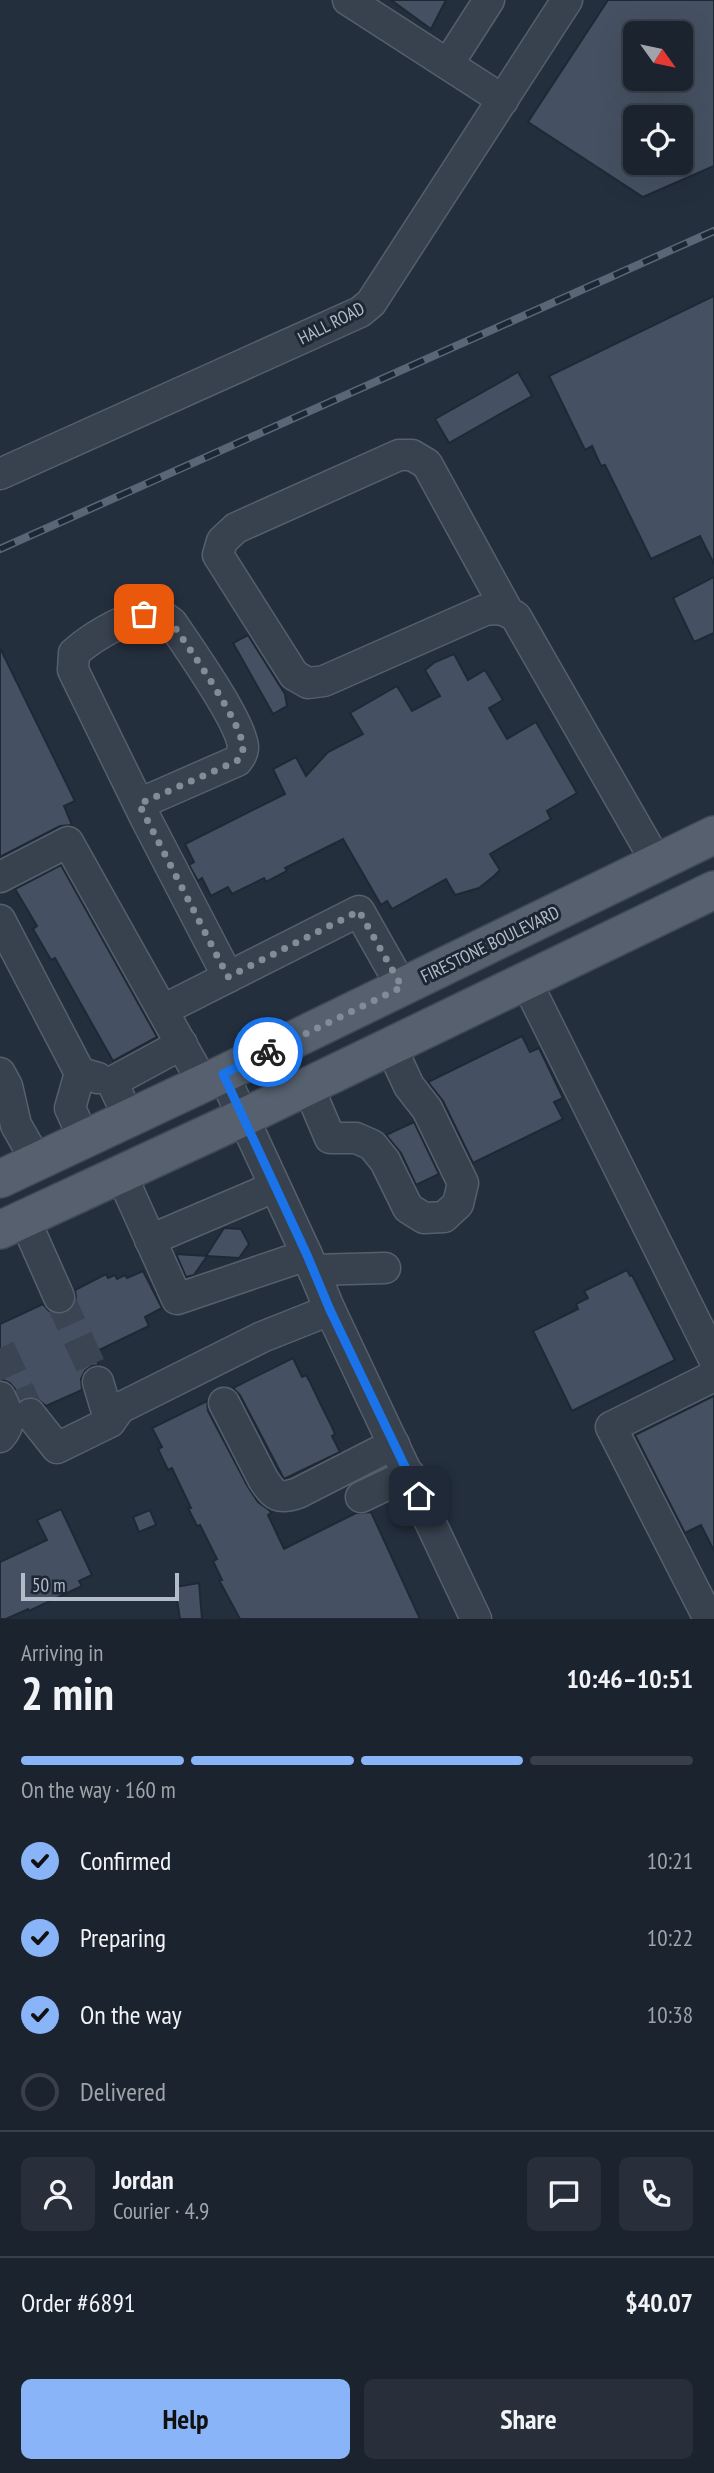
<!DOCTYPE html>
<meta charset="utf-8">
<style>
:root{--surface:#1b232e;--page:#282f3a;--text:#f1f3f6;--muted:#a0a4aa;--line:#39404a;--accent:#8ab4f8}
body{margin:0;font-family:"PT Sans Narrow",sans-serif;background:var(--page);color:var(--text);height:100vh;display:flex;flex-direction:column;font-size:26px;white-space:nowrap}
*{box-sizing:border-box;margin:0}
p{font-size:23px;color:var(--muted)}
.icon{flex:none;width:38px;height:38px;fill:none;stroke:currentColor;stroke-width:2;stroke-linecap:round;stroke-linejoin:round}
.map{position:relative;height:1619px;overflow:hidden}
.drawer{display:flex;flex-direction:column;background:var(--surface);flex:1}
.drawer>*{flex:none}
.needle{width:46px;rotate:123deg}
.controls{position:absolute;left:623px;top:21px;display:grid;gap:14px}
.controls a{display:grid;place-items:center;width:70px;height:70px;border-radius:10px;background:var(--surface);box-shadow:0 7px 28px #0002,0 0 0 2px var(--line);font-size:35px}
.scale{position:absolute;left:21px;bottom:18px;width:158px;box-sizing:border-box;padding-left:7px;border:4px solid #b4bcc9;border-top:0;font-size:19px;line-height:24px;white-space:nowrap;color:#b4bcc9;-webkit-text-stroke:5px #1d2633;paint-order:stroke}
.pin{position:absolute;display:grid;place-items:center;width:60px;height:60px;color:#fff;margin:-30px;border-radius:14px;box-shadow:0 4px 10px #0006}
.courier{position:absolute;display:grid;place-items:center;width:70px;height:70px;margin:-35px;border:5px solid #1a73e8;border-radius:50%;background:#fff;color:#222;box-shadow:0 2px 9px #0007}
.head em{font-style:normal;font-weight:600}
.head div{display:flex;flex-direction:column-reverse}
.head{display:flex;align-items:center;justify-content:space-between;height:119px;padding:0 21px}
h1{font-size:46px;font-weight:600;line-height:52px}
.bar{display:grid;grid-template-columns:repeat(4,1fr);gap:10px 7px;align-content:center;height:84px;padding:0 21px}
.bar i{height:9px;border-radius:5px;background:var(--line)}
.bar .current{background:var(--accent)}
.bar p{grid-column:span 4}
.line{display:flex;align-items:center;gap:18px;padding:0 21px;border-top:2px solid var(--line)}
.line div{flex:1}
.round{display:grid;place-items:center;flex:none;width:74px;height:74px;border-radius:10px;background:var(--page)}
ol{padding:0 21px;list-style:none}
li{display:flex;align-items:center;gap:21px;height:77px}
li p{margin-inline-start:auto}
li .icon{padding:7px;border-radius:50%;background:var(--accent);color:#111;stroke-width:4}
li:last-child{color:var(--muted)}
li i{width:38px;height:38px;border:4px solid var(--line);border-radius:50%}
.button{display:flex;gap:14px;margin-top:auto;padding:14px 21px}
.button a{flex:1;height:80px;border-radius:10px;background:var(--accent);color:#111;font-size:28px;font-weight:600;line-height:80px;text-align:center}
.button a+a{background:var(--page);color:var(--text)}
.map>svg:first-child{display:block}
</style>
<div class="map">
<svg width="714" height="1619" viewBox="0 0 714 1619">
<rect width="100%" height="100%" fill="#242f3e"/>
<g fill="#455162" stroke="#1f2835" stroke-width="2" fill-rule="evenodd">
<path d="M 391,0 L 446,0 L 431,29 Z"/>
<path d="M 608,0 L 714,0 L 714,166 L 643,197 L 528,122 ZM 635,33 L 681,33 L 681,79 L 635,79 ZM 635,117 L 681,117 L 681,163 L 635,163 Z"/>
<path d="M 714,296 L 714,564 L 700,536 L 651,559 L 605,465 L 601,466 L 592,446 L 585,450 L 549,376 Z"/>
<path d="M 518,372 L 532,396 L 449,443 L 435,419 Z"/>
<path d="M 714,577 L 714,633 L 694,642 L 673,598 Z"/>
<path d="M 248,635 L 285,694 L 287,706 L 273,714 L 233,643 Z"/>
<path d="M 0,648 L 75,801 L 64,806 L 72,825 L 60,826 L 0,857 Z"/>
<path d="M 454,654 L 468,680 L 485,670 L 503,700 L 489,708 L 507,739 L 536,722 L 577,793 L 547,811 L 551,819 L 490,854 L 500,870 L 494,876 L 479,888 L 455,895 L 446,879 L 392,909 L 387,901 L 381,905 L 343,839 L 285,868 L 287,871 L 266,882 L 264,878 L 232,894 L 228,887 L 211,896 L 202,878 L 198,881 L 189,865 L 194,862 L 185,844 L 285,794 L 273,769 L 296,757 L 306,776 L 328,752 L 363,734 L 350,713 L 397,686 L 412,711 L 440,696 L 425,670 L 435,662 Z"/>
<path d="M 61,865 L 157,1037 L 113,1061 L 55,958 L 51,960 L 33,929 L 37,926 L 15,889 Z"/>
<path d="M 522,1036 L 530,1052 L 539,1048 L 563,1098 L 554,1102 L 563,1119 L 473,1163 L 443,1101 L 428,1082 Z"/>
<path d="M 414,1122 L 439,1174 L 416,1185 L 401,1153 L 386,1135 Z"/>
<path d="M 224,1228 L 241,1229 L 249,1244 L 239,1258 L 206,1256 Z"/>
<path d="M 176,1254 L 207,1256 L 194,1275 L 186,1277 Z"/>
<path d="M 627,1270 L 630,1276 L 632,1275 L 675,1360 L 572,1411 L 533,1331 L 578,1309 L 576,1304 L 588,1298 L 584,1291 Z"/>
<path d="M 143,1271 L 162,1308 L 145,1317 L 149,1326 L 93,1353 L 99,1365 L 92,1366 L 85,1371 L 81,1379 L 82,1390 L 46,1406 L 36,1398 L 28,1397 L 21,1400 L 15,1389 L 10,1383 L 3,1380 L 0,1374 L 0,1324 L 43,1304 L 49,1311 L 58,1314 L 65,1313 L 73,1307 L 76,1298 L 75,1290 L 106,1274 L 108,1278 L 115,1275 L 117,1279 L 125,1275 L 127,1278 Z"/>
<path d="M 293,1358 L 302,1377 L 306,1375 L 310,1382 L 322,1407 L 332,1427 L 335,1434 L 332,1436 L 340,1452 L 284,1479 L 240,1395 L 233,1388 Z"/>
<path d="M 714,1396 L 714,1551 L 701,1525 L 685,1533 L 635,1435 Z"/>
<path d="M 207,1401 L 208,1411 L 248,1487 L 258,1502 L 269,1510 L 271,1513 L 268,1515 L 284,1549 L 356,1513 L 371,1512 L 420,1619 L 240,1619 L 219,1580 L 222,1580 L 213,1561 L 217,1559 L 200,1525 L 197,1526 L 188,1508 L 191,1508 L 172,1468 L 168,1470 L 158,1449 L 162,1447 L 152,1428 Z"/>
<path d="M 61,1509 L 92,1575 L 79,1581 L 82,1586 L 29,1611 L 28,1609 L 6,1619 L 0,1619 L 0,1562 L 47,1540 L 37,1520 Z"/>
<path d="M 150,1510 L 156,1525 L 139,1532 L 133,1517 Z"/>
<path d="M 199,1583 L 202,1619 L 180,1619 L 175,1587 Z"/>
</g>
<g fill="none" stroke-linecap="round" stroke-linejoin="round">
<g stroke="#3a4453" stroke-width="30" stroke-dasharray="30 15" stroke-linecap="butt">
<path d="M 59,1297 L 98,1382"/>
<path d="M 0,1348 L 30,1414"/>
</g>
<defs>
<g id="minor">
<path d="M 348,0 L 503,100"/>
<path d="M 448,64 L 489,0"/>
<path d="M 0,474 L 360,312 L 371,303 L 567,0"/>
<path d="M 507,610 L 427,464 L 412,455 L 399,455 L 236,528 L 222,541 L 218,555 L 294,675 L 308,683 L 324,681 L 485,610 C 498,608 505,609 516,617 L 657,863"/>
<path d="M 139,804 L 237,761 C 240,757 243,753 243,747 C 241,721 188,647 172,623 C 169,621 166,618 163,617 C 139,606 91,638 74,653 L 73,670 L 145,817 L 228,977"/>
<path d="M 0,877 L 68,842 L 203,1083"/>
<path d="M 0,920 L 80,1073"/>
<path d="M 525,979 L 714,1359"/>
<path d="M 163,1010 L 359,911 L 402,987"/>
<path d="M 0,1073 L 7,1086 L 16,1125 L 37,1162"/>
<path d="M 223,1074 L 307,1255 L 330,1310 L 476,1619"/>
<path d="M 308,1086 L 330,1138 L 356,1138 L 372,1145 L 385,1161 L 408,1208 L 424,1218 L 444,1217 L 458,1204 L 463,1183 L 427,1109 L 409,1086 L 390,1045"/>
<path d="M 129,1118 L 112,1082 L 182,1044"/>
<path d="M 84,1139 L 70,1108 L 80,1073 L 98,1078"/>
<path d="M 120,1172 L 177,1299 L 307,1255"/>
<path d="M 24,1218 L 59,1297"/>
<path d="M 150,1240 L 274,1187"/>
<path d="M 313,1270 L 385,1268"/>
<path d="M 98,1382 L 110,1422"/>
<path d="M 0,1397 C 8,1413 13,1423 0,1437"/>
<path d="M 224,1403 L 263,1479 C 274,1496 279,1500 298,1493 L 394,1444"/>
<path d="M 30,1414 L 57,1448 L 110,1422 L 120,1408 L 262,1337 L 330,1310"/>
<path d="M 361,1497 L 409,1474"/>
<path d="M 709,1619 L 611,1427 L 714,1376"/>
</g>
<g id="major">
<path d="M 0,1179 L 223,1074 L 714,835"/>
<path d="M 0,1230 L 244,1117 L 714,890"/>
</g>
</defs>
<use href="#minor" stroke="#565f6c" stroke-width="33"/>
<use href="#major" stroke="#414a57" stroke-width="40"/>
<use href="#minor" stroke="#38414e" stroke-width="30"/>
<use href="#major" stroke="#56606e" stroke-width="37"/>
<defs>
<path id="rail" d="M 0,549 L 714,231"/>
</defs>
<use href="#rail" stroke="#5a6575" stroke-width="8"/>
<use href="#rail" stroke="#1d2633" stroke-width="5" stroke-dasharray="16" stroke-linecap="butt"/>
</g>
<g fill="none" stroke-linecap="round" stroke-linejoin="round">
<path stroke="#828b98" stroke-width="7" stroke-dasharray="0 12.6" d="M 144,614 L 162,616 L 172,623 C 188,647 241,721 243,747 C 243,753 240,757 237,761 L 139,804 L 228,977 L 359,911 L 402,987 L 268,1052"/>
<path stroke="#1a73e8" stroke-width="9" d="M 268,1052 L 223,1074 L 307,1255 L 330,1310 L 419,1496"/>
</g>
<g text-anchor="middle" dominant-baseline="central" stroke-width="6" stroke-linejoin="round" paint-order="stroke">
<g font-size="18" fill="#b4bcc9" stroke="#1d2633">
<text transform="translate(331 323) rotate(-27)">HALL ROAD</text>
<text transform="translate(490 944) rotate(-26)">FIRESTONE BOULEVARD</text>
</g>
</g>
</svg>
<div class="controls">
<a><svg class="needle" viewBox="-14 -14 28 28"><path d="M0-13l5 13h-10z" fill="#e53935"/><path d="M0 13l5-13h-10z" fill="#a0a4aa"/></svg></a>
<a><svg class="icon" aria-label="locate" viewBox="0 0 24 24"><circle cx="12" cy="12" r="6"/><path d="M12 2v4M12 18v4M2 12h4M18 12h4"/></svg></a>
</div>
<div class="scale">50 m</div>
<div class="pin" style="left:144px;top:614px;background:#ea580c"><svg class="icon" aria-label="bag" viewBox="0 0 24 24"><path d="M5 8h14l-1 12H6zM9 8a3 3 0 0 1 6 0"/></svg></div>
<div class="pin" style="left:419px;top:1496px;background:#1f2937"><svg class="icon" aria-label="home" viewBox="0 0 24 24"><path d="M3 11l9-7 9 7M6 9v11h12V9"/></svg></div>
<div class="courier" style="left:268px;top:1052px"><svg class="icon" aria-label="bike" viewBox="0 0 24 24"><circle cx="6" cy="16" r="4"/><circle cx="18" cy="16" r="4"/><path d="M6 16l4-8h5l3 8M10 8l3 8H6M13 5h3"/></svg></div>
</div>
<section class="drawer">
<div class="head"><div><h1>2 min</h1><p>Arriving in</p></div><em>10:46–10:51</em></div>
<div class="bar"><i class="current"></i><i class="current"></i><i class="current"></i><i></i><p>On the way · 160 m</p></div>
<ol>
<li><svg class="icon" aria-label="check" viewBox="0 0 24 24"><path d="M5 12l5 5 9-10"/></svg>Confirmed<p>10:21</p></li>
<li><svg class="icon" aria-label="check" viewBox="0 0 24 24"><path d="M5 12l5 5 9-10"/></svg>Preparing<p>10:22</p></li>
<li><svg class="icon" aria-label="check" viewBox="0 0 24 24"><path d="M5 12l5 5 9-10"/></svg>On the way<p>10:38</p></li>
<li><i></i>Delivered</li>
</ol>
<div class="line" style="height:126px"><a class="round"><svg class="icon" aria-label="person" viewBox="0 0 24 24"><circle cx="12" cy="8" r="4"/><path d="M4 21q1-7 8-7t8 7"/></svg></a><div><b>Jordan</b><p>Courier · 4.9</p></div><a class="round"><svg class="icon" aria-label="chat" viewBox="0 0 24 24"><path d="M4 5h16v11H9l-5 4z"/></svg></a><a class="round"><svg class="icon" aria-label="phone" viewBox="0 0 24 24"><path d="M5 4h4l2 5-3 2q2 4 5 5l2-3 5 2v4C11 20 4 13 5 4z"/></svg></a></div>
<div class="line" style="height:91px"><div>Order #6891</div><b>$40.07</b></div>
<div class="button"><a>Help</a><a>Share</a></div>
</section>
